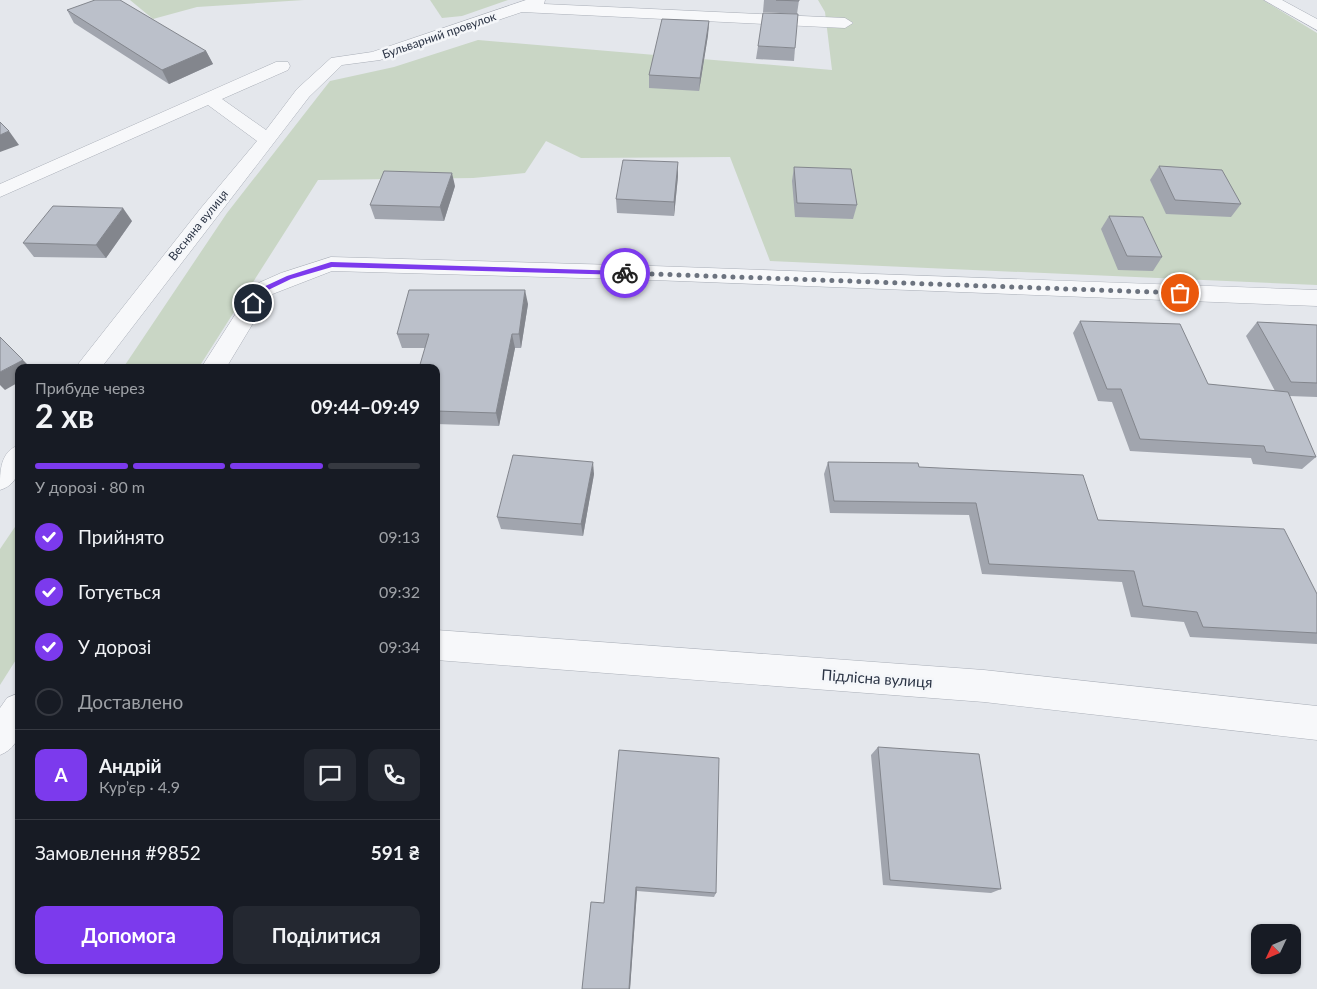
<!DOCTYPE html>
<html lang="uk">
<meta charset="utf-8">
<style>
:root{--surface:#171b24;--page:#242831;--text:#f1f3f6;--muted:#9ea1a6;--line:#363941;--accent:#7c3aed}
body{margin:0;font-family:Lato,sans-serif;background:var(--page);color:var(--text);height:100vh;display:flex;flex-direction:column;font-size:19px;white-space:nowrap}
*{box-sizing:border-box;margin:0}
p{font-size:16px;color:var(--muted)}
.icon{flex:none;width:28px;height:28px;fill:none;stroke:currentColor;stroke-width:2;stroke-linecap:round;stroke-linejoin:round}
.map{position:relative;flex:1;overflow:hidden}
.sheet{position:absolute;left:15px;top:364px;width:425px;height:610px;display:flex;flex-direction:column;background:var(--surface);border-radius:10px;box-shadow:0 1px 4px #0004}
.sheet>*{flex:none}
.needle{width:32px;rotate:226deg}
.controls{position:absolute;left:1251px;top:924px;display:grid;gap:10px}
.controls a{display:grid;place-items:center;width:50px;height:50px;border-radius:10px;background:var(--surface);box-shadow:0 1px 4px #0004;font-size:25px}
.pin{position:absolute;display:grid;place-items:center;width:42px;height:42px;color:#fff;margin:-21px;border:2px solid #fff;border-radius:50%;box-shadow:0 1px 5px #0007}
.courier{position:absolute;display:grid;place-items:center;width:50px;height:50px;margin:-25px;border:4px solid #7c3aed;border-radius:50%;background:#fff;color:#222;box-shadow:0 1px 6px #0007}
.headline em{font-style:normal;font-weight:700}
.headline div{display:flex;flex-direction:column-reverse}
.headline{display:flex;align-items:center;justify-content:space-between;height:85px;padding:0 20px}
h1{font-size:32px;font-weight:700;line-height:38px}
.bar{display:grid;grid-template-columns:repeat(4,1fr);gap:8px 5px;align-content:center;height:60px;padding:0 20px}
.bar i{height:6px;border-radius:4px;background:var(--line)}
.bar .current{background:var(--accent)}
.bar p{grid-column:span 4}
.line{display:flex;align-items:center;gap:12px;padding:0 20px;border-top:1px solid var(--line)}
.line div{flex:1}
.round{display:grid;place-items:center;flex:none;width:52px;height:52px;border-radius:10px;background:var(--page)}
ol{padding:0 20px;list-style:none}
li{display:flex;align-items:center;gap:15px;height:55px}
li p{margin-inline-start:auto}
li .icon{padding:5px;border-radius:50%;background:var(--accent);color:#fff;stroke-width:4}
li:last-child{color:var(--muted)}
li i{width:28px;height:28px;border:2px solid var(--line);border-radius:50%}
.cta{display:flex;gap:10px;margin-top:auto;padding:10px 20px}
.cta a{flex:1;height:58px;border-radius:10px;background:var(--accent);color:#fff;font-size:20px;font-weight:700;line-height:58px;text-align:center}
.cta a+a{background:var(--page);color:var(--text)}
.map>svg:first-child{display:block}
</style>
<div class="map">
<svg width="1317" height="989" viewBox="0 0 1317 989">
<rect width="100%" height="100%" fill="#e4e7ec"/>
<g fill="#c9d6c5">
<path d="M 130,0 L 304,0 L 197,7 L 153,19 Z"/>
<path d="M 430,0 L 508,0 L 462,16 L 442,18 Z"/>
<path d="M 818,0 L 1263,0 L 1317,33 L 1317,285 L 770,261 L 730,157 L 581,158 L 546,141 L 525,173 L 473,178 L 318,180 L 199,367 L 123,368 L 227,213 L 330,81 L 394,67 L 478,40 L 832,70 L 825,12 Z"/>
<path d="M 19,521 L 19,655 L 0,685 L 0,549 Z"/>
</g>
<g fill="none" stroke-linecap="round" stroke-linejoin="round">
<defs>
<g id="minor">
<path d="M 526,0 L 545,0 L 544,4 L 845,18 L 853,23 L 845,28 L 522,12 L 380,60 L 342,65 L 309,97 L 101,368 L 75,368 L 201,208 L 257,141 L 208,105 L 0,197 L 0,184 L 276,62 L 288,62 L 290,66 L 288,70 L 222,99 L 266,130 L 297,89 L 331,58 L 372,52 Z"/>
<path d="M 1264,0 L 1282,0 L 1317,19 L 1317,30 Z"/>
<path d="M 331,257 L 653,266 L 1317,290 L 1317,306 L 653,280 L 332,271 L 270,295 L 226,368 L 201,368 L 254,285 L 281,273 Z"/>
<path d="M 19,445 C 19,465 22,483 0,490 C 0,470 0,452 19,445 Z"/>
<path d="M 436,630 L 984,670 L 1317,706 L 1317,740 L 984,702 L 436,660 Z"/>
<path d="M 19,693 C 19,719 27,744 0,755 L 0,708 L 7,698 Z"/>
</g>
</defs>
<use href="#minor" stroke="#a9aeb7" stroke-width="1"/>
<use href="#minor" fill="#f7f8fa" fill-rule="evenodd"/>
</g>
<g fill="#a1a5ae">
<path d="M 764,0 L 799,0 L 797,14 L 763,12 Z"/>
<path d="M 67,10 L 206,51 L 213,64 L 169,84 L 74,23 Z"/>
<path d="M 709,21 L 708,35 L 699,91 L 649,88 L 649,75 Z"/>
<path d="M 758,46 L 795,48 L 794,61 L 756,59 Z"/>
<path d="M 1159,166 L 1241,204 L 1231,217 L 1166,214 L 1150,180 Z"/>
<path d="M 794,167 L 857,205 L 853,219 L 795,217 L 792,181 Z"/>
<path d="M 678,176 L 674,216 L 617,213 L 616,199 Z"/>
<path d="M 455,186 L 444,221 L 375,219 L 370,205 Z"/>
<path d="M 1109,216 L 1162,257 L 1153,271 L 1118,270 L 1101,229 Z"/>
<path d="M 132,221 L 106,258 L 34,257 L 23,243 Z"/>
<path d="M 528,304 L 521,348 L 515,348 L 499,426 L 436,424 L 436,368 L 425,348 L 402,348 L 397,334 Z"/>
<path d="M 1080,321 L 1208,384 L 1275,391 L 1246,336 L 1257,322 L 1317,325 L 1317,397 L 1289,396 L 1316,457 L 1302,469 L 1253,464 L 1251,458 L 1130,451 L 1112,402 L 1098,401 L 1073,333 Z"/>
<path d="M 828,462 L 919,467 L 1098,520 L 1317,594 L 1317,644 L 1190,637 L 1184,622 L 1131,617 L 1122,582 L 982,574 L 969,515 L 830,513 L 824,474 Z"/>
<path d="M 594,474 L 583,536 L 501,529 L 497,517 Z"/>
<path d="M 878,747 L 1001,889 L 991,893 L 883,885 L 871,755 Z"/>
<path d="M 619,750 L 716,893 L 714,897 L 637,891 L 630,989 L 582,989 L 604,903 Z"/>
</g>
<g fill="#83868d">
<path d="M 709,21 L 708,35 L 699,91 L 700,78 Z"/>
<path d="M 206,51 L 213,64 L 169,84 L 162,70 Z"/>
<path d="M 9,131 L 19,145 L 0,152 L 0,135 Z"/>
<path d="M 678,162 L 678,176 L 674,216 L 674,202 Z"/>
<path d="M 452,173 L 455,186 L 444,221 L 440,207 Z"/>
<path d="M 123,208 L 132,221 L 106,258 L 96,245 Z"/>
<path d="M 525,290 L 528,304 L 521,348 L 519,334 Z"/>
<path d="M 512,334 L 515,348 L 499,426 L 496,413 Z"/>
<path d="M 23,360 L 31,368 L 19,368 L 19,382 L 5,390 L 0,385 L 0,372 Z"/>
<path d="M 593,462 L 594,474 L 583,536 L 581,524 Z"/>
<path d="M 636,887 L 637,891 L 630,989 L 629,989 Z"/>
</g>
<g fill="#bbc0ca" stroke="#83868d">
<path d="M 95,0 L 120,0 L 206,51 L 162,70 L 67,10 Z"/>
<path d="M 776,0 L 799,0 L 799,1 Z"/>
<path d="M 763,13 L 798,14 L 795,48 L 758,46 Z"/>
<path d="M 662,19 L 709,21 L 700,78 L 649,75 Z"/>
<path d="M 0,122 L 9,131 L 0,135 Z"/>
<path d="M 623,160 L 678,162 L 674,202 L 616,199 Z"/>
<path d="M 1159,166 L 1222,170 L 1241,204 L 1175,200 Z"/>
<path d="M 794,167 L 851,169 L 857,205 L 797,203 Z"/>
<path d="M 384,171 L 452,173 L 440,207 L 370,205 Z"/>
<path d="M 53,206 L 123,208 L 96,245 L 23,243 Z"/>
<path d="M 1109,216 L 1143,217 L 1162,257 L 1127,256 Z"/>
<path d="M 409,290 L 525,290 L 519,334 L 512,334 L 496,413 L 436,411 L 436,368 L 419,368 L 429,334 L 397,334 Z"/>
<path d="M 1080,321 L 1180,324 L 1208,384 L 1288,392 L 1316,457 L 1266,452 L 1264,446 L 1140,439 L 1121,389 L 1107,389 Z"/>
<path d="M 1257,322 L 1317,325 L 1317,383 L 1291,382 Z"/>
<path d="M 0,337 L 23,360 L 0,372 Z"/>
<path d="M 513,455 L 593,462 L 581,524 L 497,517 Z"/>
<path d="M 828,462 L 918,463 L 919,467 L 1083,475 L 1098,520 L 1284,529 L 1317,594 L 1317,633 L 1203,627 L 1197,612 L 1143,606 L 1134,571 L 989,564 L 976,503 L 834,501 Z"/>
<path d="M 878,747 L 979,754 L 1001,889 L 890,880 Z"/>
<path d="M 619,750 L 719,758 L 716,893 L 636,887 L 629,989 L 582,989 L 591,902 L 604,903 Z"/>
</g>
<path fill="#7c3aed" d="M 331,262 L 625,271 L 628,273 L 625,275 L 332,267 L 291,279 L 264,292 L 256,305 L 250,303 L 259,289 L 287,276 Z"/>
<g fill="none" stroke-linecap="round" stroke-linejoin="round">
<path stroke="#6c737f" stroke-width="5" stroke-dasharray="0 9" d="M 625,273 L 1180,293"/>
</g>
<g text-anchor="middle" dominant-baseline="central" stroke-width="5" stroke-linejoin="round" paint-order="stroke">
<g font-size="12" fill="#2b3445" stroke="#f4f6f9">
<text transform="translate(439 35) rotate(-19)">Бульварний провулок</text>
<text transform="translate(198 225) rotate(-51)">Весняна вулиця</text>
</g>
<g font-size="15" fill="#2b3445" stroke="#f4f6f9">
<text transform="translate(877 678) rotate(4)">Підлісна вулиця</text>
</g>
</g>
</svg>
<div class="controls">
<a><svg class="needle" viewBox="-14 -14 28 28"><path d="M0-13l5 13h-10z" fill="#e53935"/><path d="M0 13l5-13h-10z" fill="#9ea1a6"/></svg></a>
</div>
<div class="pin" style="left:1180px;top:293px;background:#ea580c"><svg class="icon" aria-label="bag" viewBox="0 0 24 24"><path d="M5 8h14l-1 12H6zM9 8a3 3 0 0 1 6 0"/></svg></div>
<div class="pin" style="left:253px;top:303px;background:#1f2937"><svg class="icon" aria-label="home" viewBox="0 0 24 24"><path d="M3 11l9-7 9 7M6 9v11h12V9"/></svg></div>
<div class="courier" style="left:625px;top:273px"><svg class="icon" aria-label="bike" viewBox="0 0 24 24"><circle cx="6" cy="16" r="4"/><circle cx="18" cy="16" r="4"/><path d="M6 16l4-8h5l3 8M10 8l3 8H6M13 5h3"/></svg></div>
<section class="sheet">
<div class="headline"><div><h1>2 хв</h1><p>Прибуде через</p></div><em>09:44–09:49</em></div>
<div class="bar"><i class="current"></i><i class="current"></i><i class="current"></i><i></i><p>У дорозі · 80 m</p></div>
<ol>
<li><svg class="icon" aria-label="check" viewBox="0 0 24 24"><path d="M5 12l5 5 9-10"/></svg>Прийнято<p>09:13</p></li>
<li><svg class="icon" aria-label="check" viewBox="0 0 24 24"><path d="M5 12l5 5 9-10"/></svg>Готується<p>09:32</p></li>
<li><svg class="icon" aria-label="check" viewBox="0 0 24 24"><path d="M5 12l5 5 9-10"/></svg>У дорозі<p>09:34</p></li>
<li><i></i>Доставлено</li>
</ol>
<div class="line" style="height:90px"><b class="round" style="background:var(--accent);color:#fff">А</b><div><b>Андрій</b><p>Кур’єр · 4.9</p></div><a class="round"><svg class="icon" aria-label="chat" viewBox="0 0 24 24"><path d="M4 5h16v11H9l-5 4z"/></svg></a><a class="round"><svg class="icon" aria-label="phone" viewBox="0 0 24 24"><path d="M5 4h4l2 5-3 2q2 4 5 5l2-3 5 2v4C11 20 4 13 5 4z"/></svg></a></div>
<div class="line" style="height:65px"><div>Замовлення #9852</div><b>591 ₴</b></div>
<div class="cta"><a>Допомога</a><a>Поділитися</a></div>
</section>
</div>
